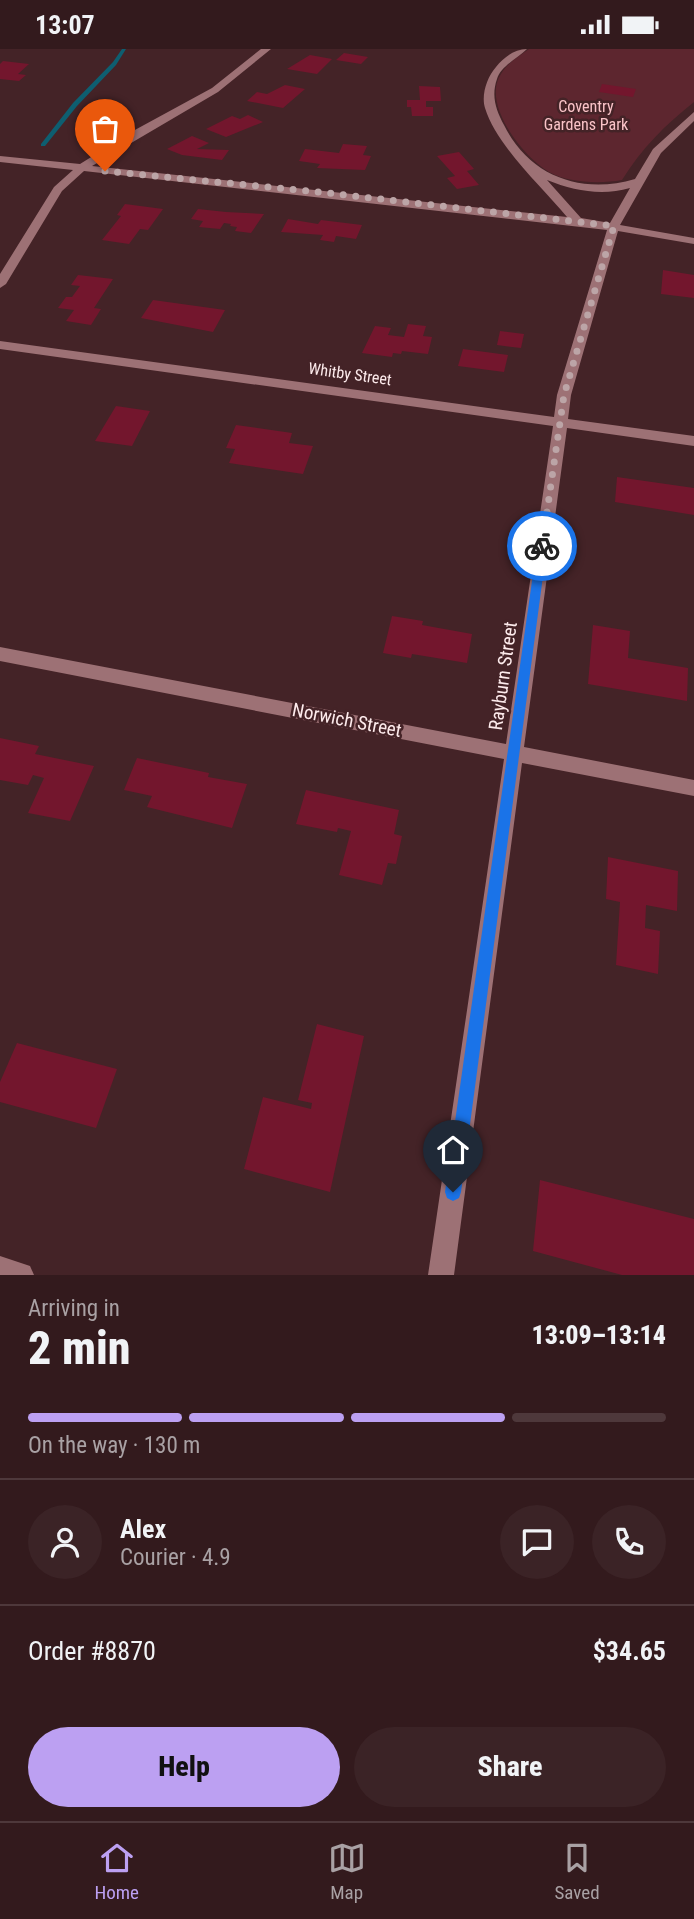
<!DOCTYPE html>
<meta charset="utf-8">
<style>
:root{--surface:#331a1d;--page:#3b2326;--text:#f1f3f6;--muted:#a9a1a4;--line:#4e383b;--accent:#bca0f2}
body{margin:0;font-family:"Roboto Condensed",sans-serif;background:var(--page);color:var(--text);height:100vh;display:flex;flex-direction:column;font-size:26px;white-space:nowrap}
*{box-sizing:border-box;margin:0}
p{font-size:23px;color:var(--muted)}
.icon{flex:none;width:38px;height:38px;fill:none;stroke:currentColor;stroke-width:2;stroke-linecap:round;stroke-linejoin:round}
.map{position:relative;height:1226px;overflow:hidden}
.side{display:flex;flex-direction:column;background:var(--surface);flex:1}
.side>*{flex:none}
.pin{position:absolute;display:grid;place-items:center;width:60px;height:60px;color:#fff;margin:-72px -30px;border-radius:50% 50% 50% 0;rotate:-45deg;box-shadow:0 0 7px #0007}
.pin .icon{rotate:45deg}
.courier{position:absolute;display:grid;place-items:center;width:70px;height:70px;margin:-35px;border:5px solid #1a73e8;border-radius:50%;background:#fff;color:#222;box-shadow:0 2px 9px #0007}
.overview em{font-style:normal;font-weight:800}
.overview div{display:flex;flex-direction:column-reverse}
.overview{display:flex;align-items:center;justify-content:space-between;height:119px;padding:0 28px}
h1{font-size:46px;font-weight:800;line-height:52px}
.bar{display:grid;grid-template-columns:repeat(4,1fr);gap:10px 7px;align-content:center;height:84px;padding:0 28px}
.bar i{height:9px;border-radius:5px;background:var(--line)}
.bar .on{background:var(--accent)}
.bar p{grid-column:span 4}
.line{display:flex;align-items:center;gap:18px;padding:0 28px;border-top:2px solid var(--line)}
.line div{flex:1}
.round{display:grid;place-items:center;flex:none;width:74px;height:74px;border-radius:37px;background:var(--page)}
.button{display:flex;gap:14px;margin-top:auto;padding:14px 28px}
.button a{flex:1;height:80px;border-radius:42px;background:var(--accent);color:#111;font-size:28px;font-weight:800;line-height:80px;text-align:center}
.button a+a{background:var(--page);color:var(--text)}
.status{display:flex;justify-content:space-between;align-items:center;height:49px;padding:0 35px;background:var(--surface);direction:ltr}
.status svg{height:19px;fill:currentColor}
.menu{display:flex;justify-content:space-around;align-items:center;height:98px;border-top:2px solid var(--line);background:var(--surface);font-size:19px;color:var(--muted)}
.menu a{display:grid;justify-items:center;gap:4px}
.menu .on{color:var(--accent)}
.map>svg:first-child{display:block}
</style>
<div class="status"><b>13:07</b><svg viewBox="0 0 49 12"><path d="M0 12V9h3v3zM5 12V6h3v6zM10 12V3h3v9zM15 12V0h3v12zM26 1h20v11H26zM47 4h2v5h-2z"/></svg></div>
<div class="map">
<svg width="694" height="1226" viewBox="0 0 694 1226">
<rect width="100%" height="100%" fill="#442327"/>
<path fill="#5d262f" d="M 529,0 L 694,0 L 694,53 C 665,76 642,99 622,131 C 600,135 569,134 549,123 C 523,108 481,54 501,25 C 507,14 519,7 529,0 Z"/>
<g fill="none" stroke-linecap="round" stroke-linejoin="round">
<path fill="#0e5e70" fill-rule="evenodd" d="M 122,0 L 126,0 L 116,16 L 77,57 L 45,97 L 41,97 L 41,95 L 73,54 L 113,13 Z"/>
</g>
<g fill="#73162d">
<path d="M 344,4 L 368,8 L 361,15 L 336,11 Z"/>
<path d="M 310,6 L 332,10 L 317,25 L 287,20 Z"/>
<path d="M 3,12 L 29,15 L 18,25 L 26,26 L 19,32 L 0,30 L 0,15 Z"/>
<path d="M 602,35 L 636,40 L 633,48 L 599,43 Z"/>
<path d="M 285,36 L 305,40 L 283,59 L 247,52 L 257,43 L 267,45 Z"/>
<path d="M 419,37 L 440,38 L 441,52 L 426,52 L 426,58 L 433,58 L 433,67 L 412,67 L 411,58 L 407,58 L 407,51 L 420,51 Z"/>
<path d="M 248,66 L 263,73 L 226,88 L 206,80 L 232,67 L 240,70 Z"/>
<path d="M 192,87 L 209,94 L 197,100 L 229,101 L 222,111 L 182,106 L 167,100 Z"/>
<path d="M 343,95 L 367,97 L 363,106 L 371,107 L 365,121 L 317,119 L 320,115 L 299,112 L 305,100 L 339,104 Z"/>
<path d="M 459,103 L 474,120 L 467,122 L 479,136 L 457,140 L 447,129 L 455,127 L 437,107 Z"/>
<path d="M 125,155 L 163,160 L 148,181 L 140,180 L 129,195 L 102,191 L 121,167 L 117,166 Z"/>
<path d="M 198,160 L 226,163 L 264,165 L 251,184 L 235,182 L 237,178 L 230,177 L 231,175 L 224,174 L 220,180 L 199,178 L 203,172 L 191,170 Z"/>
<path d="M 288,170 L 318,175 L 321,171 L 362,176 L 356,190 L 336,187 L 334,193 L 320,191 L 323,186 L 281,183 Z"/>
<path d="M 663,221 L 694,226 L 694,249 L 661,245 Z"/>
<path d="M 78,226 L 113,230 L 94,259 L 101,260 L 91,276 L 66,272 L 74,261 L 58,259 L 66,248 L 72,248 L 80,237 L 71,236 Z"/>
<path d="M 153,251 L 225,261 L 213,283 L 141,269 Z"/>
<path d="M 408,275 L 426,277 L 423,287 L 432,288 L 428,305 L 402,302 L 401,305 L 393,304 L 392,308 L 362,304 L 375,277 L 391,279 L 388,286 L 404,288 Z"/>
<path d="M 500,282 L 524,285 L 521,299 L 497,296 Z"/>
<path d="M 463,300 L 508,306 L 504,323 L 458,317 Z"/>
<path d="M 116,357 L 150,362 L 132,397 L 95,392 Z"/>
<path d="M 236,376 L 292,384 L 289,394 L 313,397 L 303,425 L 229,414 L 235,400 L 226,399 Z"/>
<path d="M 617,428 L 694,439 L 694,466 L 615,453 Z"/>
<path d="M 392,567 L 423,572 L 422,576 L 472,585 L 467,614 L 412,605 L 411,609 L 383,604 Z"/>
<path d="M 593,576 L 630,582 L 628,609 L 688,619 L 687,652 L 588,635 Z"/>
<path d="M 0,689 L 39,697 L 35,705 L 94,717 L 70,772 L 28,764 L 44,729 L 33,726 L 28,736 L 0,731 Z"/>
<path d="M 137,709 L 209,724 L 208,728 L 247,735 L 232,779 L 147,758 L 152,747 L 124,741 Z"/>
<path d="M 306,741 L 399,761 L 394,785 L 402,787 L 396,815 L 388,814 L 382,836 L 339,826 L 351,782 L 338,779 L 337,783 L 296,775 Z"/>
<path d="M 608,808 L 678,822 L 677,862 L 646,856 L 645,879 L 660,882 L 658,925 L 616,916 L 620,853 L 606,850 Z"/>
<path d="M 317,975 L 364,987 L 330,1143 L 244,1120 L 263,1048 L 311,1060 L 312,1054 L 298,1051 Z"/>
<path d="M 17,994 L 117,1020 L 96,1079 L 0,1053 L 0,1033 Z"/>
<path d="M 540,1131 L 694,1170 L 694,1226 L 622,1226 L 533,1202 Z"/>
</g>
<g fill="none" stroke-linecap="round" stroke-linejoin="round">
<g fill="#9d7175" fill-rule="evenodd">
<path d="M 261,0 L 271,0 L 218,43 L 92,117 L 567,168 C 542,138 496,96 485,59 C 481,46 487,28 496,18 C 504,8 515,0 527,0 C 518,9 501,17 497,30 C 491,47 496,61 504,76 C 529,127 581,146 635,130 L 653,100 L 694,63 L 694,72 L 661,104 L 620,176 L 694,189 L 694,195 L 618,182 L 571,346 L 568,370 L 694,387 L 694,397 L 567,379 L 524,698 L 694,731 L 694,747 L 522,714 L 454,1226 L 428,1226 L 504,710 L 0,612 L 0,598 L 506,695 L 553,377 L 0,300 L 0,292 L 554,368 L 557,346 L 607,181 L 84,122 L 62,142 L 6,235 L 0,239 L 0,225 L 54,138 L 73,121 L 0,113 L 0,107 L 80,115 L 133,82 L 212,39 ZM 547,131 C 574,142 602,147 630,139 L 610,174 L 581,169 Z"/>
<path d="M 0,1207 L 30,1217 L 34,1226 L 0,1226 Z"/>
</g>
</g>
<path fill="#1a73e8" d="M 542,494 L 547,497 L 461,1143 L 459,1149 L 453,1152 L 447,1149 L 445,1143 L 537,497 Z"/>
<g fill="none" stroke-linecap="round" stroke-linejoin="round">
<path stroke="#bca5a7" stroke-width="7" stroke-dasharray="0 12.6" d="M 105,122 L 328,144 L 614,177 L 564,346 L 542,497"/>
</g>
<g text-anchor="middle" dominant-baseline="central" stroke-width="5" stroke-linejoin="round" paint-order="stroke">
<g font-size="16" fill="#fac3c8" stroke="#442327">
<text x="586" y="57">Coventry<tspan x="586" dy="18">Gardens Park</tspan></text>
</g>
<g font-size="16" fill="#fdebec" stroke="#442327">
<text transform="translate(350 325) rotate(8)">Whitby Street</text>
</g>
<g font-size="19" fill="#fdebec" stroke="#442327">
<text transform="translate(503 627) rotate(-82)">Rayburn Street</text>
<text transform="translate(347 671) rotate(11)">Norwich Street</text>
</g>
</g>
</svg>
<div class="pin" style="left:105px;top:122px;background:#ea580c"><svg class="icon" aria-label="bag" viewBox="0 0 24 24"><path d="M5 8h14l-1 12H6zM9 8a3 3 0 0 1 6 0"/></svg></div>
<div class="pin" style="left:453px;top:1143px;background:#1f2937"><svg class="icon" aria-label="home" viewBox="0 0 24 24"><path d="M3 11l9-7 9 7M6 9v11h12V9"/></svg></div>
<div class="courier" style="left:542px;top:497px"><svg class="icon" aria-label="bike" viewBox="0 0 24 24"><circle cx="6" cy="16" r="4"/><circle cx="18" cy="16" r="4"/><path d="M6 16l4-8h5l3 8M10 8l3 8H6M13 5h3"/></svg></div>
</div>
<section class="side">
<div class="overview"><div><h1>2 min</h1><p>Arriving in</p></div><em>13:09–13:14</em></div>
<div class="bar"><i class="on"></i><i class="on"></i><i class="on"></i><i></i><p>On the way · 130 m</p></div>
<div class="line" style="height:126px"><a class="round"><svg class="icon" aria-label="person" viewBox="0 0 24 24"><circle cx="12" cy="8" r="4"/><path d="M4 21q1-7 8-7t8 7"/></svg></a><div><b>Alex</b><p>Courier · 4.9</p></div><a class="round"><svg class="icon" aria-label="chat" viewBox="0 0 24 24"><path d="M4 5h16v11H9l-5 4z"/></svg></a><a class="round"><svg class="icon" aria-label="phone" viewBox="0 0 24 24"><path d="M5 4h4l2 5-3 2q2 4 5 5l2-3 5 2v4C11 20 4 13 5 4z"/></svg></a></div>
<div class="line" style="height:91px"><div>Order #8870</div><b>$34.65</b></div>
<div class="button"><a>Help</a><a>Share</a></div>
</section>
<nav class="menu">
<a class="on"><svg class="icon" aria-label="home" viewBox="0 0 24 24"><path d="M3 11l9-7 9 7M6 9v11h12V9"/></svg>Home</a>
<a><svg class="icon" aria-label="map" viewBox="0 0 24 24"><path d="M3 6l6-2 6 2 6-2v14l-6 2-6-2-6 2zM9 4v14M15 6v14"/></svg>Map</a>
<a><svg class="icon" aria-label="saved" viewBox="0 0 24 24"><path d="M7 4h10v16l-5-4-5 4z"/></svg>Saved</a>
</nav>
